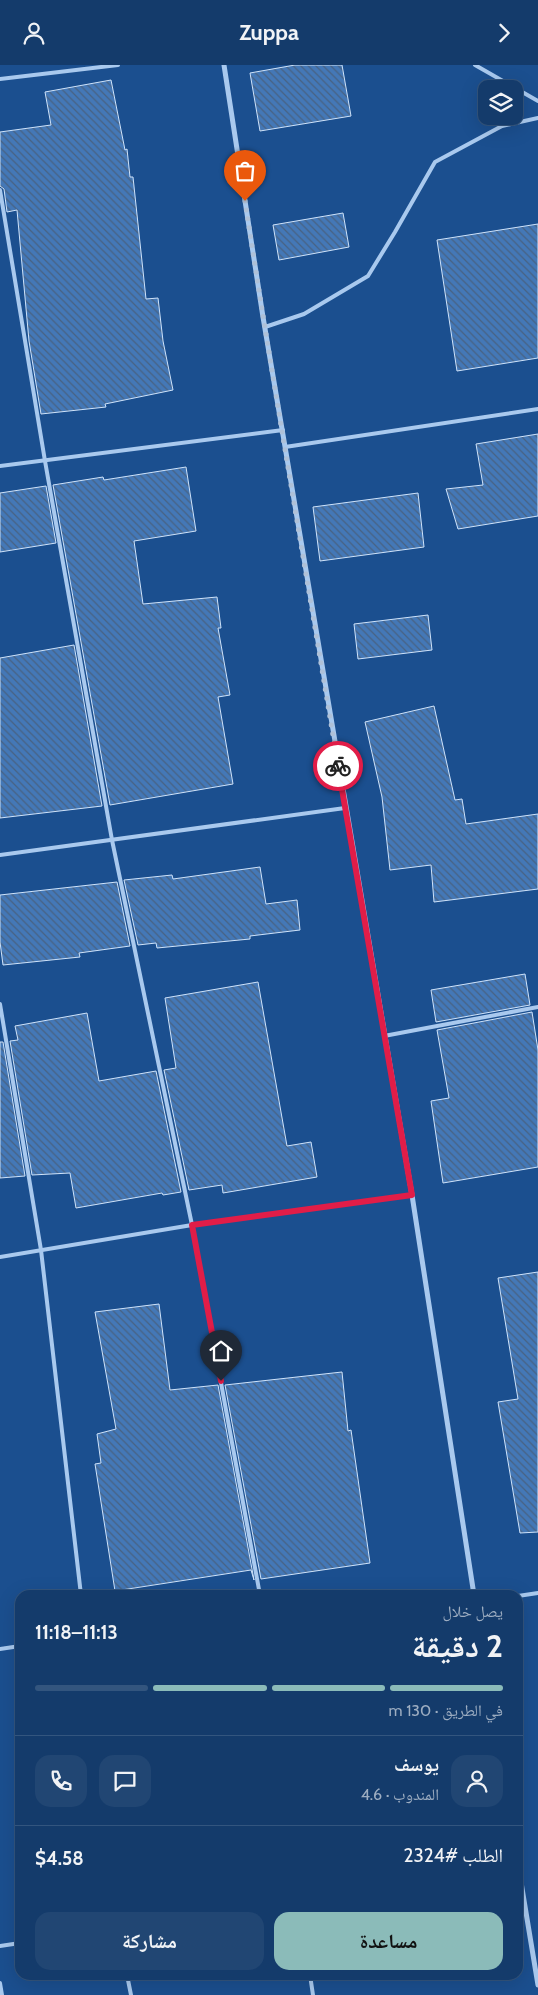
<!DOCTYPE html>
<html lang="ar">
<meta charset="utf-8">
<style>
:root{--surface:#143b6b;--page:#214673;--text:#f1f3f6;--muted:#9dadc1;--line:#33557e;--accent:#8bbbb9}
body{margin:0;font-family:Cabin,"Noto Naskh Arabic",sans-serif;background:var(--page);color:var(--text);direction:rtl;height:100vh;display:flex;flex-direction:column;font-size:19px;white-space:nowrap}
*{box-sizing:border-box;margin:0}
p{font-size:16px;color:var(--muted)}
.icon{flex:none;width:28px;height:28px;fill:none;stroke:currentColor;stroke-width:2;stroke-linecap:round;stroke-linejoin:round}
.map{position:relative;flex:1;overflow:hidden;direction:ltr}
.details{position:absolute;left:15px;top:1525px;width:508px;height:390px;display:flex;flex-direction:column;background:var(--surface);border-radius:15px;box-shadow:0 5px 20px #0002,0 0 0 1px var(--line);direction:rtl}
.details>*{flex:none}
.fabs{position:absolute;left:478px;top:15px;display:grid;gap:10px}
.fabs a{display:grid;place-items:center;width:45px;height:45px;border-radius:10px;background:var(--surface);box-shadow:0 5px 20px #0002,0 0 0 1px var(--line);font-size:25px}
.pin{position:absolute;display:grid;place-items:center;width:42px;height:42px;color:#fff;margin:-51px -21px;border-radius:50% 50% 50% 0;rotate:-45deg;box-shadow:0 0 5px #0007}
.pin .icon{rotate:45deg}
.courier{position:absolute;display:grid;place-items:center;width:50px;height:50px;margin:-25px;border:4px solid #e11d48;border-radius:50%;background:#fff;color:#222;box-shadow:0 1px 6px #0007}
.head em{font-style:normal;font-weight:700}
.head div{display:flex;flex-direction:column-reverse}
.head{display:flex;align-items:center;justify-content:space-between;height:85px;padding:0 20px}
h1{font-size:32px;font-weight:700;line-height:38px}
.bar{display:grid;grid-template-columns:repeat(4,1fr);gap:8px 5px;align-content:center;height:60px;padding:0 20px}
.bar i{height:6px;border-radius:4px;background:var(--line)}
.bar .on{background:var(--accent)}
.bar p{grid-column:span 4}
.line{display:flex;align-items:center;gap:12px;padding:0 20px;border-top:1px solid var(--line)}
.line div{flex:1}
.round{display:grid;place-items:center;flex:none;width:52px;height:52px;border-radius:15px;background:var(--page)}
.cta{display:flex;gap:10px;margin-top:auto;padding:10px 20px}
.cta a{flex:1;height:58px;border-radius:15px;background:var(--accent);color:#111;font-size:20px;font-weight:700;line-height:58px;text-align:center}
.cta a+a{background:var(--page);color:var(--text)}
header{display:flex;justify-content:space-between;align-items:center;height:65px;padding:0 20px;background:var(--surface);font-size:22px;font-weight:700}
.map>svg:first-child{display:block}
</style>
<header><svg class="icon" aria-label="forward" viewBox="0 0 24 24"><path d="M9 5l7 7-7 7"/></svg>Zuppa<svg class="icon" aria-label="person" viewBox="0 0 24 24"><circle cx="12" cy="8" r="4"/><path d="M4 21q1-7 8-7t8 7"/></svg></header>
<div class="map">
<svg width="538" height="1930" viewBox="0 0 538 1930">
<defs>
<pattern id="building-back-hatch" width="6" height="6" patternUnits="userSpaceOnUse" patternTransform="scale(1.25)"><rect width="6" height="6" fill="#4478b7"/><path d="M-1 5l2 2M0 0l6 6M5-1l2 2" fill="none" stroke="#486282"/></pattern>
</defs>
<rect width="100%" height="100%" fill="#1b4f8f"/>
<g fill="url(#building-back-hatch)" stroke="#cfe3fa">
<path d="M 295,0 L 342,0 L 351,51 L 260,66 L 250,8 Z"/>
<path d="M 111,15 L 125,85 L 127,84 L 130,112 L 133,112 L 146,234 L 158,233 L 163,276 L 173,325 L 105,339 L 106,342 L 41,349 L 29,276 L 17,145 L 7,147 L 4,124 L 0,121 L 0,67 L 51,60 L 45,27 Z"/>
<path d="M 343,148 L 349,182 L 279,195 L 273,160 Z"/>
<path d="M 538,159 L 538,293 L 457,306 L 437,175 Z"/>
<path d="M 538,369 L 538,451 L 458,464 L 446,424 L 483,420 L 476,379 Z"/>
<path d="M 186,402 L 196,466 L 134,476 L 143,539 L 217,532 L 221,563 L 218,563 L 230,630 L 218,632 L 233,719 L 110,740 L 53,420 L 103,412 L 104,415 Z"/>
<path d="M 46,421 L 56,478 L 0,487 L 0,428 Z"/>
<path d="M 418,428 L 424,482 L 320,496 L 313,442 Z"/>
<path d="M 428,550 L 432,585 L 358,594 L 354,559 Z"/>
<path d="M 74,580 L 102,741 L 0,753 L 0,593 Z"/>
<path d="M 434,641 L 455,735 L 462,734 L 466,759 L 538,749 L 538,824 L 434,837 L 431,800 L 390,805 L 382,732 L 365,657 Z"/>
<path d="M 260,802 L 266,839 L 297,835 L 300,865 L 250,871 L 250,874 L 157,883 L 156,878 L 138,880 L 124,815 L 172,810 L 173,814 Z"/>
<path d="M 117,817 L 130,881 L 79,888 L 80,892 L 3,900 L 0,877 L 0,830 Z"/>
<path d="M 525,909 L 530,940 L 436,957 L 431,925 Z"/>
<path d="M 258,917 L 287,1081 L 311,1077 L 317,1112 L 223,1128 L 222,1120 L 189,1125 L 164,1005 L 176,1003 L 165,933 Z"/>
<path d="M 532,947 L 538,985 L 538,1102 L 443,1118 L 431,1036 L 449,1033 L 437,965 Z"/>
<path d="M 87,948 L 99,1016 L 156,1006 L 181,1127 L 163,1130 L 162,1128 L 76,1143 L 70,1108 L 32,1110 L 10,976 L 18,975 L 15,961 Z"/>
<path d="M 0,977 L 3,977 L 25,1111 L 0,1113 Z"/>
<path d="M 538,1207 L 538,1467 L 520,1468 L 498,1337 L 518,1334 L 498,1213 Z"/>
<path d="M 159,1239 L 170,1325 L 218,1320 L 254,1515 L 251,1505 L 115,1526 L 95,1399 L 101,1398 L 97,1369 L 116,1364 L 95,1247 Z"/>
<path d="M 342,1307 L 348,1366 L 351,1365 L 370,1498 L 261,1514 L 225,1320 Z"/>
</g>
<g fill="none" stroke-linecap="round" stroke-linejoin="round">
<g stroke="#a9c9ee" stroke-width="4">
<path d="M 475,0 L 538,36"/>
<path d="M 0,14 L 118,0"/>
<path d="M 0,125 L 45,396 L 112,775 L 192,1160 L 260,1530"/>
<path d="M 265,262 L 304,249 L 368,211 L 395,167 L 435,97 L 502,61 L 538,53"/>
<path d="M 285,382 L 538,344"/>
<path d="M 0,401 L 283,365"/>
<path d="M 0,790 L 345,743"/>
<path d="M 0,939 L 41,1185 L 81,1530"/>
<path d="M 384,971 L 538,942"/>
<path d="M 0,1192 L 192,1160 L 412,1130"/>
<path d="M 518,1531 L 538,1528"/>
<path d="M 0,1584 L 20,1581"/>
<path d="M 0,1881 L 20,1878"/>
<path d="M 127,1910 L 131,1930"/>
<path d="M 310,1910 L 313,1930"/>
<path d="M 0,1918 L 2,1930"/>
</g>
<g stroke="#a9c9ee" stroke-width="5">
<path d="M 224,0 L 263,252 L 412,1130 L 474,1530"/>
<path d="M 518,1799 L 538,1920"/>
</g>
</g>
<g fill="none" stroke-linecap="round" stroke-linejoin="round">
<path stroke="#afc1d8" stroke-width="5" stroke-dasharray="0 9" d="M 245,136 C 274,325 307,513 338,701"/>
<path stroke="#e11d48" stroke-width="6" d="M 221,1316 L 192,1160 L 412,1130 L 338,701"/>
</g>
</svg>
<div class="fabs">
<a><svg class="icon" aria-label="layers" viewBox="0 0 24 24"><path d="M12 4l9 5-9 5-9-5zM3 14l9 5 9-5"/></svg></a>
</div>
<div class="pin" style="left:245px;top:136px;background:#ea580c"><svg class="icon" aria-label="bag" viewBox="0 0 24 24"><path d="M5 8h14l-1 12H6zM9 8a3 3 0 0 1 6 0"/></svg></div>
<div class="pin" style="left:221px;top:1316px;background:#1f2937"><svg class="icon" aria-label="home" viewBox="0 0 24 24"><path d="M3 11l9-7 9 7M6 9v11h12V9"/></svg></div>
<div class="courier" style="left:338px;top:701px"><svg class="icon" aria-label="bike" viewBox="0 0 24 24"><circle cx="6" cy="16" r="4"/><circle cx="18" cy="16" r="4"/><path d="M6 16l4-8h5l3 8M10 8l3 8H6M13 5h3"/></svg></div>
<section class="details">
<div class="head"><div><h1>2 دقيقة</h1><p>يصل خلال</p></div><em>11:13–11:18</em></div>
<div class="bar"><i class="on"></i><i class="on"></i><i class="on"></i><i></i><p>في الطريق · 130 m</p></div>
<div class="line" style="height:90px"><a class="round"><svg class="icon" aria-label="person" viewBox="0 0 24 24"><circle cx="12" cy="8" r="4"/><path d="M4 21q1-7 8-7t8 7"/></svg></a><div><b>يوسف</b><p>المندوب · 4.6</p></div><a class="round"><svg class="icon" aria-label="chat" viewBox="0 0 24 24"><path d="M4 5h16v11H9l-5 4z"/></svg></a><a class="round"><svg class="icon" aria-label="phone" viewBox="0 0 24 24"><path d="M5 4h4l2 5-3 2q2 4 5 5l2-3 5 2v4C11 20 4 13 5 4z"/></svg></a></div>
<div class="line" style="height:65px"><div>الطلب #2324</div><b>$4.58</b></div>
<div class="cta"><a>مساعدة</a><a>مشاركة</a></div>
</section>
</div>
